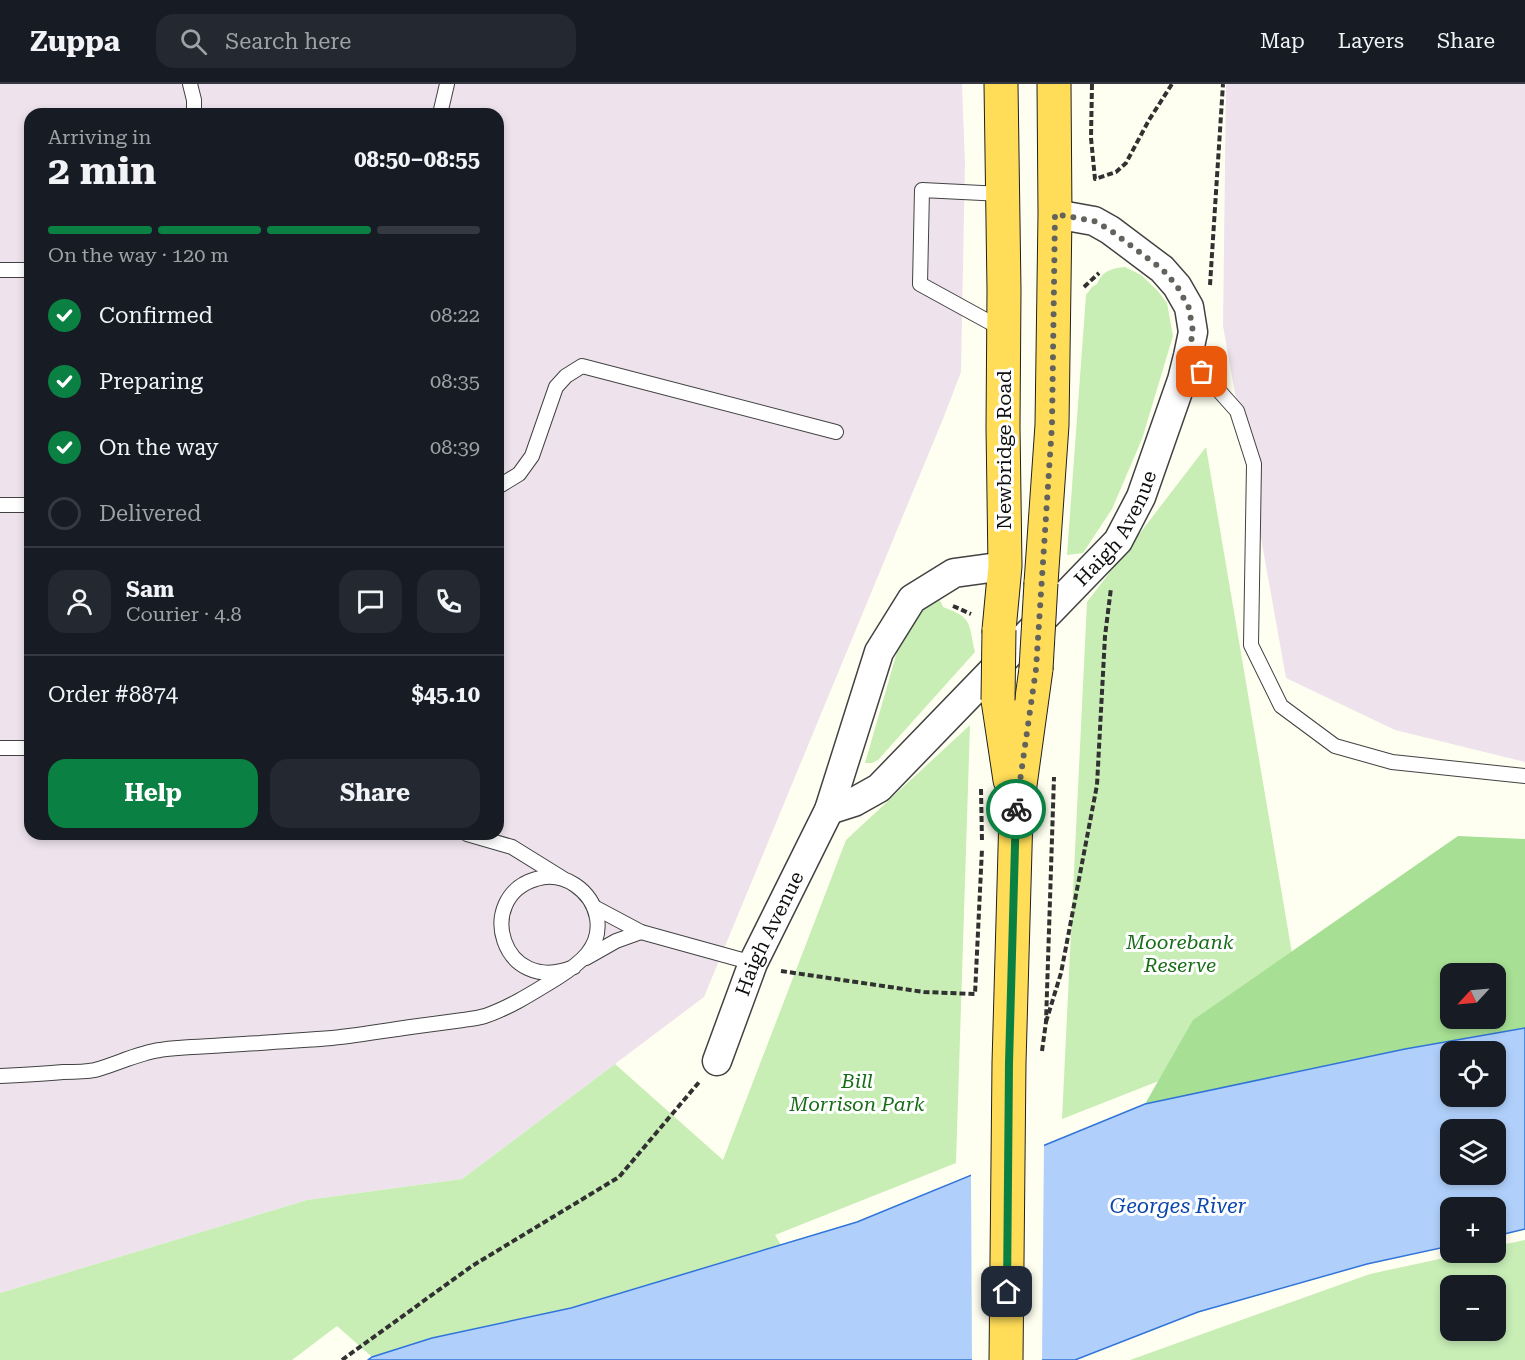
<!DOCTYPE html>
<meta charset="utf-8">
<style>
:root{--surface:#171b24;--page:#242831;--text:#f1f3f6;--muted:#9ea1a6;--line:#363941;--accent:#0b8043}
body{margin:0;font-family:"Roboto Serif",serif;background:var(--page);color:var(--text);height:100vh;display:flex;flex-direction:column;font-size:22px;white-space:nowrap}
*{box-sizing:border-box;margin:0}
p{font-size:20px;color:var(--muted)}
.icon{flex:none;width:33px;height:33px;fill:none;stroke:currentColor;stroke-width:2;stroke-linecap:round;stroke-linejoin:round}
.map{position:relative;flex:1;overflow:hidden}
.side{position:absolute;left:24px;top:24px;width:480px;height:732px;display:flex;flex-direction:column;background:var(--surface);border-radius:18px;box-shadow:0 3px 9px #0003}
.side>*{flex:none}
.needle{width:39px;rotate:244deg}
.fabs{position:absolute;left:1440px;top:879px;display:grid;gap:12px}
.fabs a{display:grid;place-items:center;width:66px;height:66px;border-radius:12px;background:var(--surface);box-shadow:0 3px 9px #0003;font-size:30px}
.pin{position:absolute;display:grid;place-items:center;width:51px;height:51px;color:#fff;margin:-26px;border-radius:12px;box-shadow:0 3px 9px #0006}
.courier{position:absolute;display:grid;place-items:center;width:60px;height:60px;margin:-30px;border:4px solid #0b8043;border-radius:50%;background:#fff;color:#222;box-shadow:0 2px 8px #0007}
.overview em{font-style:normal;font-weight:700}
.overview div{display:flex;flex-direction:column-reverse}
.overview{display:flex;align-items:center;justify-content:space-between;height:102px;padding:0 24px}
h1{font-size:39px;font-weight:700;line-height:45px}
.bar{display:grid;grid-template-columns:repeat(4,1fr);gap:9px 6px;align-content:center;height:72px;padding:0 24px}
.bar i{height:8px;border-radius:4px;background:var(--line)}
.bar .selected{background:var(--accent)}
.bar p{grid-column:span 4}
.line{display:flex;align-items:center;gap:15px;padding:0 24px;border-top:2px solid var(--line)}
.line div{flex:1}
.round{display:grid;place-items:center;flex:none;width:63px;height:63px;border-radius:18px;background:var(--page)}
ol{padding:0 24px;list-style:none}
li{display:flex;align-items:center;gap:18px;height:66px}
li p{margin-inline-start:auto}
li .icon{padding:6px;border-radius:50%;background:var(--accent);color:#fff;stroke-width:4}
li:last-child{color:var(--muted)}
li i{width:33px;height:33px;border:3px solid var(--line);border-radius:50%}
.button{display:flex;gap:12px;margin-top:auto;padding:12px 24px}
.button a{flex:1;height:69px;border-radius:18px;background:var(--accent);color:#fff;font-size:24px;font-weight:700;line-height:69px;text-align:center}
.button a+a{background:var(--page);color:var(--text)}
header{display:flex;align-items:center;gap:36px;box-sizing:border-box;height:84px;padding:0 30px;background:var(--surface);border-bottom:2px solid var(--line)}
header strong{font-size:28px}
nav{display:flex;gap:33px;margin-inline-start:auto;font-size:21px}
.search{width:420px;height:54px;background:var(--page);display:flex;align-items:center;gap:15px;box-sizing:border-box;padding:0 21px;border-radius:18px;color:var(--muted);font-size:22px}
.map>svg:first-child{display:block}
</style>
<header>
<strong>Zuppa</strong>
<div class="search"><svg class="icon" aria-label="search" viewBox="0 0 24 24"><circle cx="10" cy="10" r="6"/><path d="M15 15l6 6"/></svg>Search here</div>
<nav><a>Map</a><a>Layers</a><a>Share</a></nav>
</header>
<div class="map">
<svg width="1525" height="1276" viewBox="0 0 1525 1276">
<rect width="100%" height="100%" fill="#fffff1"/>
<g fill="#eee3ed" fill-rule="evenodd">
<path d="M 0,0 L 962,0 L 965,80 L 961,288 L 943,335 L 704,913 L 462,1095 L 307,1116 L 0,1209 ZM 30,30 L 498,30 L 498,750 L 30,750 Z"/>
<path d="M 1226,0 L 1525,0 L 1525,678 L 1395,646 L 1286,594 L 1223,242 Z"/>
</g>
<g fill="#c8eeb6" fill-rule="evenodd">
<path d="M 1125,183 L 1141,191 L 1157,206 L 1167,219 L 1173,252 L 1142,355 L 1112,425 L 1083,469 L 1067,471 L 1086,211 L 1092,203 L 1097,200 C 1102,187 1112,184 1125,183 Z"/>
<path d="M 1206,363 L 1304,940 L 1062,1035 L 1087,518 Z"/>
<path d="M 940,516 L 943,523 C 973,534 968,538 975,568 L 878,676 L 872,679 L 865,679 L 899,561 L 922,524 Z"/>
<path d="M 970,641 L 956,1079 L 775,1151 L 781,1161 L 571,1224 L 432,1254 L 372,1273 L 337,1242 L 292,1276 L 0,1276 L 0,1209 L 307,1116 L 462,1095 L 615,980 L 723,1076 L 846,756 Z"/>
<path d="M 1525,1156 L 1525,1276 L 1130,1276 L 1370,1190 L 1467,1169 L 1496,1168 L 1496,1162 ZM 1450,1202 L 1496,1202 L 1496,1246 L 1450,1246 Z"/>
</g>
<path fill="#a7e094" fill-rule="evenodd" d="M 1458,752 L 1525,755 L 1525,944 L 1405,965 L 1145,1020 L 1193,936 ZM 1450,890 L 1496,890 L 1496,934 L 1450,934 Z"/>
<path fill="#b0d0fb" stroke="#3174d9" stroke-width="1.5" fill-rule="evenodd" d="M 1525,944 L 1525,1145 L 1496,1152 L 1496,1124 L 1450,1124 L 1450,1162 L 1367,1180 L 1198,1228 L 1075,1276 L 368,1276 L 372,1273 L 432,1254 L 571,1224 L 857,1138 L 1145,1020 L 1405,965 ZM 1450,968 L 1496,968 L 1496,1012 L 1450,1012 ZM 1450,1046 L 1496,1046 L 1496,1090 L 1450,1090 Z"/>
<path fill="#fffff1" d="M 1044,1058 L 1042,1276 L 972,1276 L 971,1088 Z"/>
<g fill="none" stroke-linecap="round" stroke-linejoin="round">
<defs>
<g id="service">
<path d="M 190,0 L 194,16 L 194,30"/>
<path d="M 440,30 L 447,0"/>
<path d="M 0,186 L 30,186"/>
<path d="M 1002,245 L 920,200 L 922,106 L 1002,110"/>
<path d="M 1188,272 L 1237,327 L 1254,380 L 1251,561 L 1281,622 L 1335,662 L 1392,678 L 1525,692"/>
<path d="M 498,401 L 501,401 L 519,390 L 532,372 L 556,303 L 566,292 L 582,282 L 836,348"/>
<path d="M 0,421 L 30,421"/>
<path d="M 0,664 L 30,664"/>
<path d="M 467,750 L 512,763 L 562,794"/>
<path d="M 594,823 L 641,848 L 753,879"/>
<path d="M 586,874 L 616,857 L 641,848"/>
<path d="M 0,992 C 21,991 42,990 63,988 C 74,988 85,988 95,986 C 117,980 138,969 160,966 C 170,964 181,964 192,963 C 215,962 237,960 260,959 C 284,957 308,956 332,954 C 361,951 389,946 418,942 C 433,940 448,938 463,936 C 470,935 478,934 485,932 C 511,923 534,908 557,894 C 579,880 602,864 597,834 C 592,807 564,786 536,795 C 474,813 501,913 574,883"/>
</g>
<g id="minor">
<path id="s1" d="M 829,726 L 854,718 L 879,704 L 1118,457 L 1141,413 L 1182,296 L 1188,272 L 1193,248 L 1189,223 L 1177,202 L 1162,185 L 1110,146 L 1094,137 L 1055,130"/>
<path id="s2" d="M 717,977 L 753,879 L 829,726 L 879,568 L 912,515 L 954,489 L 1005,482"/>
</g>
<g id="trunk">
<path d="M 1041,499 L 1052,341 L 1055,130 L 1054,0"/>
<path d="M 999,546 L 1005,482 L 1003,343 L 1004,206 L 1001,0"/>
<path d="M 998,616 L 1010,696"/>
<path d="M 1006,1276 L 1009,979 L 1016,730 L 1036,585"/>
</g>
</defs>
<use href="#service" stroke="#424242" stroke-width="16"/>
<use href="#minor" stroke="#424242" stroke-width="31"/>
<use href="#trunk" stroke="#202020" stroke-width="35"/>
<g stroke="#313131" stroke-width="4" stroke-dasharray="6 3" stroke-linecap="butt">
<path d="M 1092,0 L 1091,54 L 1095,95 L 1116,88 L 1126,79 L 1149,36 L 1172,0"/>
<path d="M 1210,201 L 1223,0"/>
<path d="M 1084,203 L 1099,189"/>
<path d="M 953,522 L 971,530"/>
<path d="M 981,705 L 982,758"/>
<path d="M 781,887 L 924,908 L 975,910 L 982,765"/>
<path d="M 1046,938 L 1061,889 L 1097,701 L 1105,552 L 1111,504"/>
<path d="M 1042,967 L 1046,938 L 1054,693"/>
<path d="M 342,1276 L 472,1182 L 619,1093 L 700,997"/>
</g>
<use href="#service" stroke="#fff" stroke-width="14"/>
<use href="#minor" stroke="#fff" stroke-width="28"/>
<use href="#trunk" stroke="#ffdd58" stroke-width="33"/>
<defs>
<g id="trunk-bridge">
<path d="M 1036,585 L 1041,499"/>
<path d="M 998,616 L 999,546"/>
</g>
</defs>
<use href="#trunk-bridge" stroke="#202020" stroke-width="35" stroke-linecap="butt"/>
<use href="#trunk-bridge" stroke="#ffdd58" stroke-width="33"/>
</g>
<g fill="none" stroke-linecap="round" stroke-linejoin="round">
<path stroke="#63635e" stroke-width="6" stroke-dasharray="0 10.8" d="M 1016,725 L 1036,585 L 1052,341 L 1055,130 L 1094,137 L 1110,146 L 1162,185 L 1177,202 L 1189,224 L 1193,248 L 1188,272 L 1202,288"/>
<path stroke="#0b8043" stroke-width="8" d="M 1007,1208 L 1009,979 L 1016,725"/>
</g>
<g text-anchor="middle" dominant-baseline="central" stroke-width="6" stroke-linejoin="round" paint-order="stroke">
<g font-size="20" fill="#0f0f0f" stroke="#fff">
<text transform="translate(1004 366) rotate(-90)">Newbridge Road</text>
<text stroke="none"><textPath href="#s1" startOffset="408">Haigh Avenue</textPath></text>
<text stroke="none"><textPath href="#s2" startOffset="138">Haigh Avenue</textPath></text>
</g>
<g font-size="20" font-style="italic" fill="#196d19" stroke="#fff">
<text x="1180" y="858">Moorebank<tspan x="1180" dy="23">Reserve</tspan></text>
<text x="857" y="997">Bill<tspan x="857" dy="23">Morrison Park</tspan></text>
</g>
<g font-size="21" font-style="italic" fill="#0c47ad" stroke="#fff">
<text x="1178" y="1122">Georges River</text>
</g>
</g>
</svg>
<div class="fabs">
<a><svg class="needle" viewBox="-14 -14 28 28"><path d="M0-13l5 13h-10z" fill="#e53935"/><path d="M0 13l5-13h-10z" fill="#9ea1a6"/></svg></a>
<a><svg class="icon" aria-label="locate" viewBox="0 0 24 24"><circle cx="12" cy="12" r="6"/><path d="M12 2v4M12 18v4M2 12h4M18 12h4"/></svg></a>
<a><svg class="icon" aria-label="layers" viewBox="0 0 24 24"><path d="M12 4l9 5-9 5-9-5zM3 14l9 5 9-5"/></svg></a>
<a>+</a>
<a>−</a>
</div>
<div class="pin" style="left:1202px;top:288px;background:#ea580c"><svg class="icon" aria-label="bag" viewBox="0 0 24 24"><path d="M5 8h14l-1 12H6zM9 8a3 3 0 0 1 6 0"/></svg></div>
<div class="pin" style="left:1007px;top:1208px;background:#1f2937"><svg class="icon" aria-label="home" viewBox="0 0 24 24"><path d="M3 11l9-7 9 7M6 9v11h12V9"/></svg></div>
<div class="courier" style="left:1016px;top:725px"><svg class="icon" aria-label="bike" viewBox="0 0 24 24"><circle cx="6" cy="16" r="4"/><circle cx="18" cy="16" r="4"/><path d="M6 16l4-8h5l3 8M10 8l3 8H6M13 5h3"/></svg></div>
<section class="side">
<div class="overview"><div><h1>2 min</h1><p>Arriving in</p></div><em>08:50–08:55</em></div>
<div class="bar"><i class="selected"></i><i class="selected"></i><i class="selected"></i><i></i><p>On the way · 120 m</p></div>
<ol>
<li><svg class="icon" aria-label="check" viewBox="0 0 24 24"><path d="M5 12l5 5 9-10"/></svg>Confirmed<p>08:22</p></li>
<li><svg class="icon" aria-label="check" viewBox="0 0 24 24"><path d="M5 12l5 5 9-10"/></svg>Preparing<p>08:35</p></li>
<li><svg class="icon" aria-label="check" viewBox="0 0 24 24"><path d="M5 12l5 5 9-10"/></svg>On the way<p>08:39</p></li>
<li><i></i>Delivered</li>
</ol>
<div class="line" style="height:108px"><a class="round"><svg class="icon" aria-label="person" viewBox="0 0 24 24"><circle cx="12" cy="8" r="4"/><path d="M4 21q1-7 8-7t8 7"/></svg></a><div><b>Sam</b><p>Courier · 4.8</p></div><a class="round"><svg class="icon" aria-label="chat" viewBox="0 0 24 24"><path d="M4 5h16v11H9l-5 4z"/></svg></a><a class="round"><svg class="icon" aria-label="phone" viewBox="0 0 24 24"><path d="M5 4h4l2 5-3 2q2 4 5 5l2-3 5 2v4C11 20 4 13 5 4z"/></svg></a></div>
<div class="line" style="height:78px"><div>Order #8874</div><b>$45.10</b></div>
<div class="button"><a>Help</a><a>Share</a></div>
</section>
</div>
